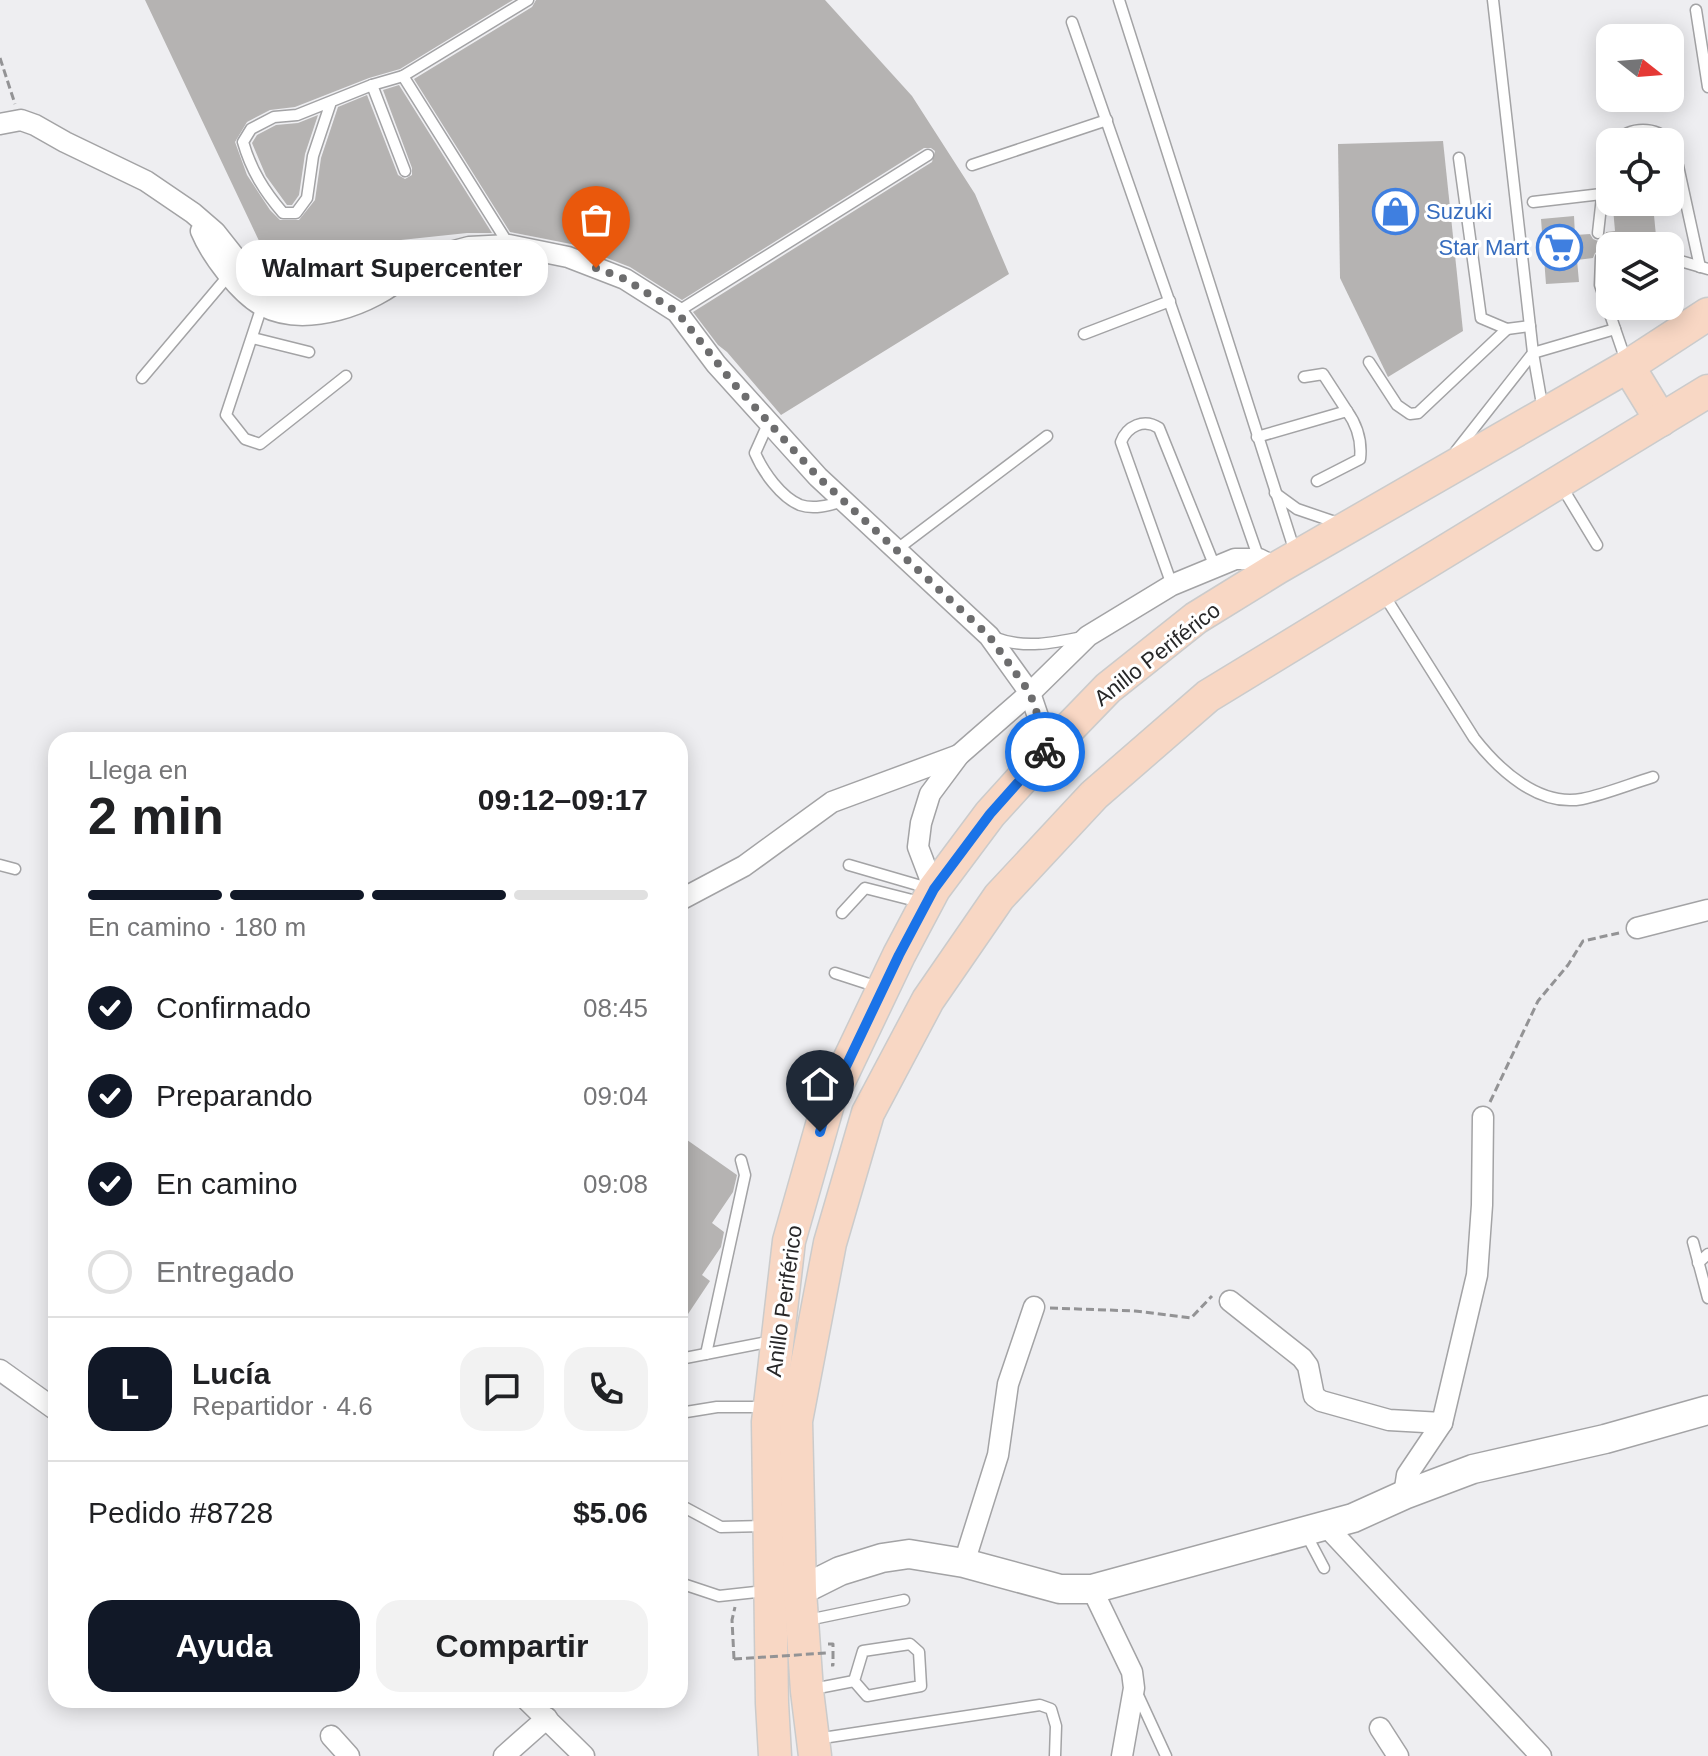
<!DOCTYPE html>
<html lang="es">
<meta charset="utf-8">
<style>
:root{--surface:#fff;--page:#f2f2f2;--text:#202124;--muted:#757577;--line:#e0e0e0;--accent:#111827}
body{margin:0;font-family:Helvetica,sans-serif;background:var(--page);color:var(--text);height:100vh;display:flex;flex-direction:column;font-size:30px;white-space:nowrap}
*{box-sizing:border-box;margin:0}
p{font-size:26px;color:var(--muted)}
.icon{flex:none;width:44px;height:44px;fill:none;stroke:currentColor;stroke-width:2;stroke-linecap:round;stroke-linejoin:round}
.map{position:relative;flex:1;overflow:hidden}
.details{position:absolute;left:48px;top:732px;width:640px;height:976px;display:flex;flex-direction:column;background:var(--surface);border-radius:24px;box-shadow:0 4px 20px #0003}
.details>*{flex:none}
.needle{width:52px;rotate:107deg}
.controls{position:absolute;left:1596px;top:24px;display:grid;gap:16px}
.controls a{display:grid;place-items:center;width:88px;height:88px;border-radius:16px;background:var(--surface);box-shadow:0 4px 20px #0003;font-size:40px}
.pin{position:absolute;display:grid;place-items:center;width:68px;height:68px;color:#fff;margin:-82px -34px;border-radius:50% 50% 50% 0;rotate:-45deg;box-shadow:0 0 8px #0007}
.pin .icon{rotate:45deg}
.courier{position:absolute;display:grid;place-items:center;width:80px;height:80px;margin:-40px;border:6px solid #1a73e8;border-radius:50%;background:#fff;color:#222;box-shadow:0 2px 10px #0007}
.bubble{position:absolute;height:56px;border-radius:24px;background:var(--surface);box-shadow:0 4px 20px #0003;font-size:26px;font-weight:700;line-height:56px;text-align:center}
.head em{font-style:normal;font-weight:700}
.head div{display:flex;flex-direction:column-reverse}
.head{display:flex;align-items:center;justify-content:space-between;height:136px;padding:0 40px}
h1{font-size:52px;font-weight:700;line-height:60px}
.bar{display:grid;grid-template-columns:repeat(4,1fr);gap:12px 8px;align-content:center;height:96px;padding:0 40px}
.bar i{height:10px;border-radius:6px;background:var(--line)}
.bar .current{background:var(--accent)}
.bar p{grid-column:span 4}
.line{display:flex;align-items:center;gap:20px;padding:0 40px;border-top:2px solid var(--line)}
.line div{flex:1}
.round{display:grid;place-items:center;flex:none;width:84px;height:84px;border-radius:24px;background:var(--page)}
ol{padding:0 40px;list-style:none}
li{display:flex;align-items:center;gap:24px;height:88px}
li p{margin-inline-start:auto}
li .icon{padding:8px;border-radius:50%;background:var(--accent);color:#fff;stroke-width:4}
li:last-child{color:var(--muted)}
li i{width:44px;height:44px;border:4px solid var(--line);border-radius:50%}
.cta{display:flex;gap:16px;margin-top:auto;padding:16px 40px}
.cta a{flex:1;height:92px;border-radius:24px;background:var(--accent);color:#fff;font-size:32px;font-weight:700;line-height:92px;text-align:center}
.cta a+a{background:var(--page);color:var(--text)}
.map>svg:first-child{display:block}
</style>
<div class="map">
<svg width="1708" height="1756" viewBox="0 0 1708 1756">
<rect width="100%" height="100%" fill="#eeeef1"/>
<g fill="#b5b3b2">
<path d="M 145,0 L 513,0 L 400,69 L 369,78 L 295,107 L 270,110 L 247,122 L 235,142 L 247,175 L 270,210 L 280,220 L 299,220 L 315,200 L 321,158 L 338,107 L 367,95 L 398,175 L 405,179 L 412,175 L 412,168 L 383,90 L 399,85 L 492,233 L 467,233 L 401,240 L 323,273 L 260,243 Z"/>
<path d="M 536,0 L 825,0 L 912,96 L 975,194 L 1009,274 L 781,415 L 727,352 L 718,345 L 693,312 L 932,162 L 935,151 L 931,148 L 924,148 L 682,300 L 630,267 L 571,244 L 510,232 L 414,79 L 532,7 Z"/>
<path d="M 318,115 L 305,154 L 299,195 L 292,205 L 287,205 L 266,176 L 252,143 L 257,135 L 276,125 L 298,123 Z"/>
<path d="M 1443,141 L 1463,331 L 1388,377 L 1340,278 L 1338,144 Z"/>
<path d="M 1653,205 L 1657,246 L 1610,246 L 1610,257 L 1601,250 L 1595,253 L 1593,258 L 1577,260 L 1579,282 L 1546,284 L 1541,219 L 1574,216 L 1575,235 L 1590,234 L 1593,239 L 1598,241 L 1604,238 L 1606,232 L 1615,231 L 1613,208 Z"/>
<path d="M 680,1135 L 737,1175 L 733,1192 L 712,1223 L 724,1232 L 721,1247 L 702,1275 L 710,1281 L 680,1326 Z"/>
</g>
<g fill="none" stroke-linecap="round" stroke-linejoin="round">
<defs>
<g id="service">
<path d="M 1119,0 L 1295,552"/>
<path d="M 1493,0 L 1533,353 L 1543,410"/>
<path d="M 1696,10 L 1708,87"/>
<path d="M 1072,22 L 1259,559"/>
<path d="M 403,76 L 509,245"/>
<path d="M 372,85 L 405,171"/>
<path d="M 331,102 L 313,156 L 307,198 L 296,213 L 283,213 C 264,191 251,170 243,142 L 251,129 L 274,117 L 297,115 L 372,85 L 403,76 L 528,0"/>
<path d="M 1616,142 C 1630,126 1656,126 1670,142"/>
<path d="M 1670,142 L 1678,166 L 1700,267"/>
<path d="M 1459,158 L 1481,318 L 1507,329 L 1530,326"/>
<path d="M 972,165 L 1107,120"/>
<path d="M 1533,202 L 1610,193"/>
<path d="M 1598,233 L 1607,152 L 1610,149"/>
<path d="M 1601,258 L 1600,285 L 1626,361"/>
<path d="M 1670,258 L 1708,269"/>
<path d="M 263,303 L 226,415 L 245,439 L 260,444 L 346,376"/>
<path d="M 677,312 L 928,155"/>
<path d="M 1084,334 L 1170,301"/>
<path d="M 253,338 L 309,352"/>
<path d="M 1369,362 L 1397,405 L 1410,414 L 1418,413 L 1507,329"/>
<path d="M 1304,377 L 1323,374 L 1347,411"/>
<path d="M 142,378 L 229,275"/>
<path d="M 768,424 L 755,453 C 763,472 781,497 800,505 C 814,510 830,505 844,501"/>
<path d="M 1257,437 L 1347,411 C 1357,425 1362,442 1360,459 L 1317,481"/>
<path d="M 1456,451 L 1533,353 L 1615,329"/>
<path d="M 1562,487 L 1597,545"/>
<path d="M 1275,493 L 1297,509 L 1338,523"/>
<path d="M 896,550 L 1047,436"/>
<path d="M 1172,585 L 1121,442 C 1127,426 1144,418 1159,428 L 1215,567"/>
<path d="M 1384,595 L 1474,738 C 1499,770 1539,807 1582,799 C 1606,794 1630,784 1653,777"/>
<path d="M 996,638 C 1024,649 1053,643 1082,637"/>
<path d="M 0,865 L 15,869"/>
<path d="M 849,865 L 928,888"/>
<path d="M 842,913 L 865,888 L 920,902"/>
<path d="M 835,973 L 881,988"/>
<path d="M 1693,1242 L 1708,1298"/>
<path d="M 1698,1263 L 1708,1254"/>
<path d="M 706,1354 L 745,1175 L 741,1160"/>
<path d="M 680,1359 L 772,1341"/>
<path d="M 680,1413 L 717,1407 L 764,1407"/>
<path d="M 680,1502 L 682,1506 L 721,1527 L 764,1526"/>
<path d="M 1306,1534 L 1324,1568"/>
<path d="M 680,1583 L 719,1596 L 765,1591"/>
<path d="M 808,1620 L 904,1600"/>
<path d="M 910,1644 L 919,1652 L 921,1686 L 867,1696 L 854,1681 L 863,1651 Z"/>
<path d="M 813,1689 L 854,1681"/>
<path d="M 1137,1693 L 1166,1756"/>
<path d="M 816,1739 L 1040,1705 L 1051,1709 L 1056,1726 L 1055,1756"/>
</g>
<g id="minor">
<path d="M 0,124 L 21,120 L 35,125 L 65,142 L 146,181 L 193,213 L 215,232 L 242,266 L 267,290 L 295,299 L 318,299 L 350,289 L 420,260 L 469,247 L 509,245 L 568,257 L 625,279 L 677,312 L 716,364 L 818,477 L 989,636 L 1030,693 L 1049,749"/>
<path d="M 201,231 C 211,255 240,294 263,306 C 306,328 373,305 406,274"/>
<path d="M 934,889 L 918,847 L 921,823 L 930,794 L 959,755 L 1030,693 L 1088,636 L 1172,585 L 1235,559 L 1259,559 L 1277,568"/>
<path d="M 680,900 L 744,866 L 832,802 L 959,755"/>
<path d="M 1637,928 L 1708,910"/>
<path d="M 1230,1301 L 1302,1358 L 1308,1366 L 1314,1396 L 1321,1401 L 1389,1420 L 1442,1423"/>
<path d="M 0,1370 L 56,1410"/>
<path d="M 1404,1495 L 1407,1475 L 1442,1423 L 1477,1275 L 1482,1205 L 1483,1117"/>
<path d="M 1326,1526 L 1541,1756"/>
<path d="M 964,1563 L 998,1455 L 1008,1384 L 1034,1307"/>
<path d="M 1092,1589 L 1132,1672 L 1134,1688 L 1122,1756"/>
<path d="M 527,1700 L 584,1756"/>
<path d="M 1380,1728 L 1398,1756"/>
<path d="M 331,1736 L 349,1756"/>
<path d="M 504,1756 L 547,1718"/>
</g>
<path id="secondary" d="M 800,1591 L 840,1571 L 882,1558 L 909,1554 L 964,1563 L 1060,1589 L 1092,1589 L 1353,1518 L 1404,1495 L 1473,1469 L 1605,1439 L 1708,1410"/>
<g id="trunk">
<path d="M 1628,366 L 1661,420"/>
<path d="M 775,1756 L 772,1703 L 768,1422 L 789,1241 L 828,1104 L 899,955 L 934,889 L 990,814 L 1049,749 L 1108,688 L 1196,618 L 1277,568 L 1628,366 L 1708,314"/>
<path d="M 815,1756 L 807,1691 L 800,1591 L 796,1421 L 830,1243 L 868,1113 L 928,1000 L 999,897 L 1094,795 L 1208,696 L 1708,391"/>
</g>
</defs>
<use href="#service" stroke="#a3a3a5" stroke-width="13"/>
<use href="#minor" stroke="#a3a3a5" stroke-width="23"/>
<use href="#secondary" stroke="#a3a3a5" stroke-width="31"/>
<use href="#trunk" stroke="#cbcbcb" stroke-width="35"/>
<g stroke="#939395" stroke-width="3" stroke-dasharray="8 4" stroke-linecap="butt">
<path d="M 0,58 L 15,104"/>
<path d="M 1490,1102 L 1538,1001 L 1568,965 L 1583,941 L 1619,933"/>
<path d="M 1050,1308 L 1135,1311 L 1191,1318 L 1212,1296"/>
<path d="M 828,1644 L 833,1644 L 833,1665 L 831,1665"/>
<path d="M 734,1659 L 732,1620 L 735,1607"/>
</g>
<use href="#service" stroke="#fff" stroke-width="10"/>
<use href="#minor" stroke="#fff" stroke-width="20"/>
<use href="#secondary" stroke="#fff" stroke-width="28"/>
<use href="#trunk" stroke="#f8d7c4" stroke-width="32"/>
<path stroke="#939395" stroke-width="3" stroke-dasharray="8 4" stroke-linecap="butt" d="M 734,1659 L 827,1653"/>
</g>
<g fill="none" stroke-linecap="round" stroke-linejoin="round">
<path stroke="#6d6d6e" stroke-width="8" stroke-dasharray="0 14.4" d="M 596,268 L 625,279 L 677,312 L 734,384 L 818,477 L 989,636 L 1030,693 L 1049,749 L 1045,752"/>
<path stroke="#1a73e8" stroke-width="10" d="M 820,1132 L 828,1104 L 899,955 L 934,889 L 990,814 L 1045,752"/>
</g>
<defs>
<symbol id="shop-ring" viewBox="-11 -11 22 22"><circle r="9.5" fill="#fff" stroke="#3f7fe0" stroke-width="1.5"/><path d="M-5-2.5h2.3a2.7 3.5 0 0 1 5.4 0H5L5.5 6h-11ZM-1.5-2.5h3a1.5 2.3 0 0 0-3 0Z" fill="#3f7fe0"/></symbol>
<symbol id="supermarket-ring" viewBox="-11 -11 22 22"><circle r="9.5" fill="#fff" stroke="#3f7fe0" stroke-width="1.5"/><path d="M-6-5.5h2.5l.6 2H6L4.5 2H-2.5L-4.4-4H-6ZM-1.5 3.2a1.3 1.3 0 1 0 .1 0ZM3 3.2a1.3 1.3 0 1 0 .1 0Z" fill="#3f7fe0"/></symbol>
</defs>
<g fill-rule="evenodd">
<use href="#shop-ring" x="1370" y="186" width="51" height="51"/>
<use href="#supermarket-ring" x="1534" y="222" width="51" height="51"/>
</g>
<g text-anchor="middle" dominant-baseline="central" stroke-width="6" stroke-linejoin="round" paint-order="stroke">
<g font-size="22" fill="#366cbe" stroke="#fff" text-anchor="start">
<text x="1426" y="211">Suzuki</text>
<text x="1529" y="247" text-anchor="end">Star Mart</text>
</g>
<g font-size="22" fill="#272728" stroke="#fff">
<text transform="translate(1157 654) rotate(-38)">Anillo Periférico</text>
<text transform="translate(784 1301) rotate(-82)">Anillo Periférico</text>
</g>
</g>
</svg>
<div class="controls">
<a><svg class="needle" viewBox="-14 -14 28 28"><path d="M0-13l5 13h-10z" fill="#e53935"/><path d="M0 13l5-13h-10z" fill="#757577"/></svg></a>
<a><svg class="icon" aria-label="locate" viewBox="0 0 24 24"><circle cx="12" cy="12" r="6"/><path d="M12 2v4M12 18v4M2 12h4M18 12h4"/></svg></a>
<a><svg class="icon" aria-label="layers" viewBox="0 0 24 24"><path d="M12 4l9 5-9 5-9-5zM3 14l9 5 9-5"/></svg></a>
</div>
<div class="pin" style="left:596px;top:268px;background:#ea580c"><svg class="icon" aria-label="bag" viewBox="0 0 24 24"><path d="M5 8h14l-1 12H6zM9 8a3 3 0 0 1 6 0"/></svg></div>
<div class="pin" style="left:820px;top:1132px;background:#1f2937"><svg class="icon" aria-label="home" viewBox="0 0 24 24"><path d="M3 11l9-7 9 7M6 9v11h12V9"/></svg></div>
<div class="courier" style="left:1045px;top:752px"><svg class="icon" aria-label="bike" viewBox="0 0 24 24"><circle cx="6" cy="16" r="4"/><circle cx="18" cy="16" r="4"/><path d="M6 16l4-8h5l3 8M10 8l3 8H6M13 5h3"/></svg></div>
<div class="bubble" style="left:236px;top:240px;width:312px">Walmart Supercenter</div>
<section class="details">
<div class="head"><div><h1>2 min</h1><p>Llega en</p></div><em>09:12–09:17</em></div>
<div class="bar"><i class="current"></i><i class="current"></i><i class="current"></i><i></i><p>En camino · 180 m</p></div>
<ol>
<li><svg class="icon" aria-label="check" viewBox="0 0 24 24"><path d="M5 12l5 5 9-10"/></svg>Confirmado<p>08:45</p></li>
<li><svg class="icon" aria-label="check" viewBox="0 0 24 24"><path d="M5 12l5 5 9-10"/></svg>Preparando<p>09:04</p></li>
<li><svg class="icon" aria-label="check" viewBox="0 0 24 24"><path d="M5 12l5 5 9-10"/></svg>En camino<p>09:08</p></li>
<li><i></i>Entregado</li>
</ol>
<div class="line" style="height:144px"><b class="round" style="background:var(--accent);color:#fff">L</b><div><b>Lucía</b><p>Repartidor · 4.6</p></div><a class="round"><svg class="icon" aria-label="chat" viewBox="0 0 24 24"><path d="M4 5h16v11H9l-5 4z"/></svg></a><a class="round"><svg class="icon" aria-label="phone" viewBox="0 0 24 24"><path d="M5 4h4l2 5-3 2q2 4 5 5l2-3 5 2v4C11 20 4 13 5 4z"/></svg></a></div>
<div class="line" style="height:104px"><div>Pedido #8728</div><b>$5.06</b></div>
<div class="cta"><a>Ayuda</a><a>Compartir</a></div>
</section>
</div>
